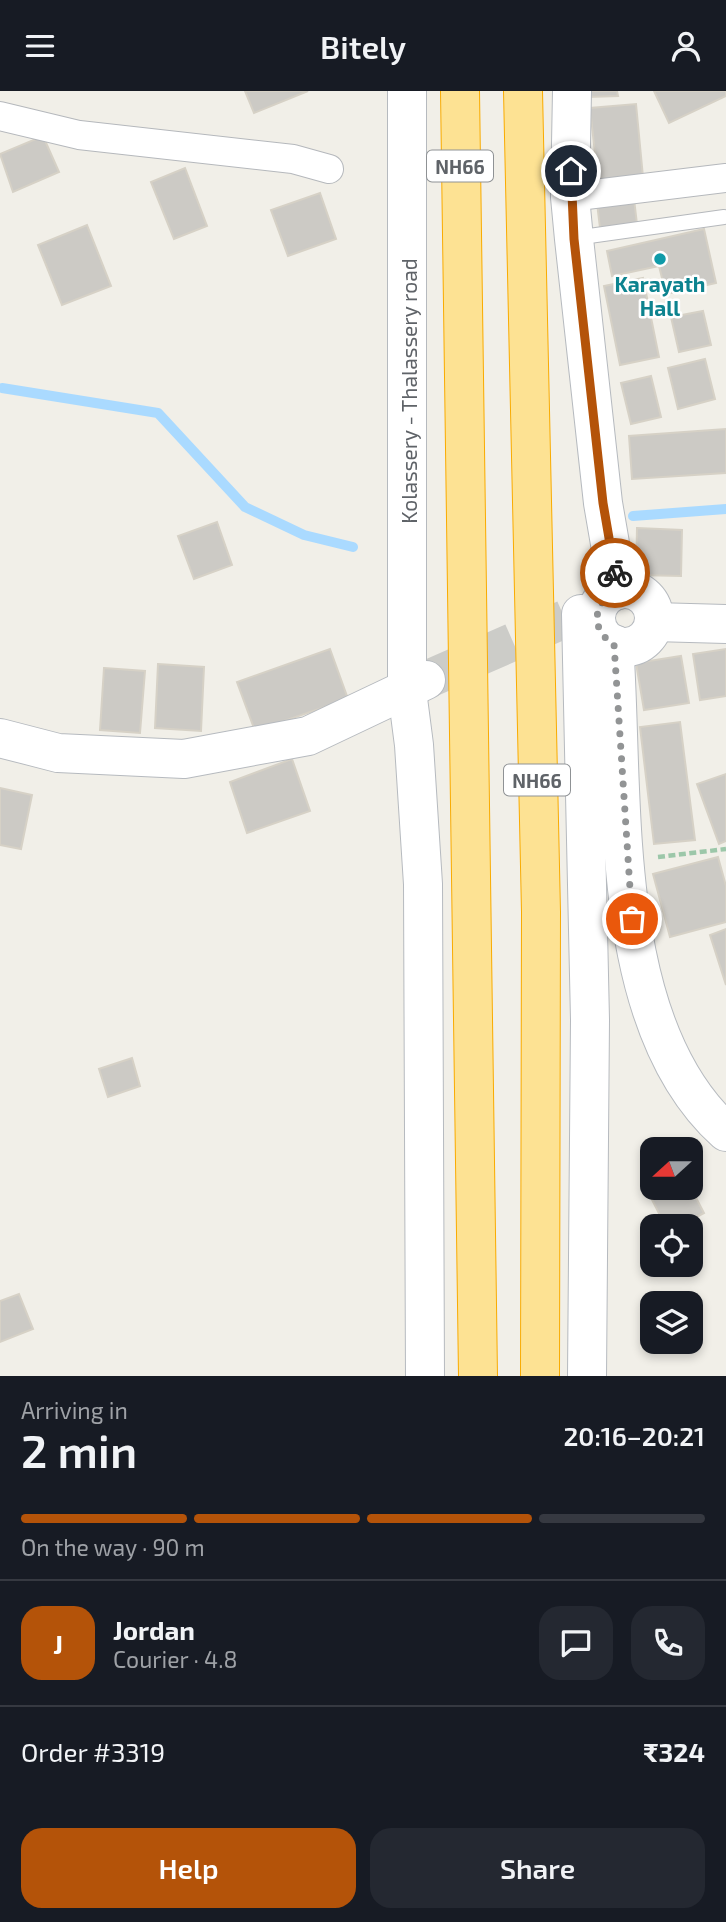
<!DOCTYPE html>
<meta charset="utf-8">
<style>
:root{--surface:#171b24;--page:#242831;--text:#f1f3f6;--muted:#9ea1a6;--line:#363941;--accent:#b45309}
body{margin:0;font-family:"Exo 2",sans-serif;background:var(--page);color:var(--text);height:100vh;display:flex;flex-direction:column;font-size:26px;white-space:nowrap}
*{box-sizing:border-box;margin:0}
p{font-size:23px;color:var(--muted)}
.icon{flex:none;width:38px;height:38px;fill:none;stroke:currentColor;stroke-width:2;stroke-linecap:round;stroke-linejoin:round}
.map{position:relative;height:1285px;overflow:hidden}
.drawer{display:flex;flex-direction:column;background:var(--surface);flex:1}
.drawer>*{flex:none}
.needle{width:46px;rotate:249deg}
.fabs{position:absolute;left:640px;top:1046px;display:grid;gap:14px}
.fabs a{display:grid;place-items:center;width:63px;height:63px;border-radius:14px;background:var(--surface);box-shadow:0 4px 10px #0003;font-size:35px}
.pin{position:absolute;display:grid;place-items:center;width:60px;height:60px;color:#fff;margin:-30px;border:4px solid #fff;border-radius:50%;box-shadow:0 2px 7px #0007}
.courier{position:absolute;display:grid;place-items:center;width:70px;height:70px;margin:-35px;border:5px solid #b45309;border-radius:50%;background:#fff;color:#222;box-shadow:0 2px 9px #0007}
.overview em{font-style:normal;font-weight:600}
.overview div{display:flex;flex-direction:column-reverse}
.overview{display:flex;align-items:center;justify-content:space-between;height:119px;padding:0 21px}
h1{font-size:46px;font-weight:600;line-height:52px}
.bar{display:grid;grid-template-columns:repeat(4,1fr);gap:10px 7px;align-content:center;height:84px;padding:0 21px}
.bar i{height:9px;border-radius:5px;background:var(--line)}
.bar .selected{background:var(--accent)}
.bar p{grid-column:span 4}
.line{display:flex;align-items:center;gap:18px;padding:0 21px;border-top:2px solid var(--line)}
.line div{flex:1}
.round{display:grid;place-items:center;flex:none;width:74px;height:74px;border-radius:21px;background:var(--page)}
.button{display:flex;gap:14px;margin-top:auto;padding:14px 21px}
.button a{flex:1;height:80px;border-radius:21px;background:var(--accent);color:#fff;font-size:28px;font-weight:600;line-height:80px;text-align:center}
.button a+a{background:var(--page);color:var(--text)}
header{display:flex;justify-content:space-between;align-items:center;height:91px;padding:0 21px;background:var(--surface);font-size:32px;font-weight:600}
.map>svg:first-child{display:block}
</style>
<header><svg class="icon" aria-label="menu" viewBox="0 0 24 24"><path d="M4 6h16M4 12h16M4 18h16"/></svg>Bitely<svg class="icon" aria-label="person" viewBox="0 0 24 24"><circle cx="12" cy="8" r="4"/><path d="M4 21q1-7 8-7t8 7"/></svg></header>
<div class="map">
<svg width="726" height="1285" viewBox="0 0 726 1285">
<rect width="100%" height="100%" fill="#f1efe8"/>
<g fill="none" stroke-linecap="round" stroke-linejoin="round">
<g stroke="#aadaff" stroke-width="10">
<path d="M 2,297 L 158,322 L 245,416 L 304,444 L 353,456"/>
<path d="M 633,425 L 726,418"/>
</g>
</g>
<g fill="#cccac5" stroke="#d6d1c6" stroke-width="2">
<path d="M 245,0 L 308,0 L 254,22 Z"/>
<path d="M 588,0 L 617,0 L 618,5 L 588,6 Z"/>
<path d="M 654,0 L 726,0 L 726,5 L 669,32 Z"/>
<path d="M 636,13 L 643,86 L 598,90 L 590,17 Z"/>
<path d="M 43,45 L 59,81 L 13,101 L 0,63 Z"/>
<path d="M 185,77 L 207,135 L 174,148 L 151,91 Z"/>
<path d="M 320,102 L 336,148 L 288,165 L 271,119 Z"/>
<path d="M 634,108 L 637,133 L 600,137 L 597,112 Z"/>
<path d="M 87,134 L 111,195 L 62,214 L 38,154 Z"/>
<path d="M 704,138 L 716,192 L 666,203 L 659,175 L 612,185 L 607,160 Z"/>
<path d="M 643,187 L 659,266 L 620,274 L 604,195 Z"/>
<path d="M 703,220 L 711,254 L 679,261 L 671,226 Z"/>
<path d="M 705,268 L 715,308 L 678,318 L 668,277 Z"/>
<path d="M 651,285 L 661,326 L 631,333 L 621,292 Z"/>
<path d="M 726,338 L 726,382 L 632,388 L 629,345 Z"/>
<path d="M 217,431 L 232,474 L 194,488 L 178,445 Z"/>
<path d="M 637,437 L 682,439 L 681,485 L 636,484 Z"/>
<path d="M 330,558 L 348,608 L 255,640 L 237,591 Z"/>
<path d="M 726,558 L 726,605 L 700,609 L 693,563 Z"/>
<path d="M 681,565 L 689,612 L 644,619 L 636,572 Z"/>
<path d="M 158,573 L 204,576 L 201,640 L 155,637 Z"/>
<path d="M 104,577 L 145,580 L 140,642 L 100,639 Z"/>
<path d="M 680,631 L 695,749 L 654,753 L 640,636 Z"/>
<path d="M 292,668 L 310,720 L 247,742 L 230,691 Z"/>
<path d="M 726,683 L 726,750 L 719,753 L 697,693 Z"/>
<path d="M 0,697 L 32,704 L 21,758 L 0,754 Z"/>
<path d="M 718,766 L 726,795 L 726,831 L 670,846 L 653,783 Z"/>
<path d="M 726,838 L 726,894 L 710,844 Z"/>
<path d="M 132,967 L 140,995 L 108,1006 L 99,978 Z"/>
<path d="M 656,1097 L 691,1097 L 704,1122 L 678,1136 L 666,1136 L 648,1101 Z"/>
<path d="M 19,1203 L 33,1238 L 0,1251 L 0,1210 Z"/>
</g>
<g fill="none" stroke-linecap="round" stroke-linejoin="round">
<path stroke="#ccccc8" stroke-width="38" stroke-dasharray="38 19" stroke-linecap="butt" d="M 426,589 L 565,528"/>
<defs>
<path id="lane" d="M 575,147 L 724,126"/>
<g id="street">
<path d="M 0,25 L 79,44 L 293,68 L 329,78"/>
<path d="M 570,106 L 726,87"/>
</g>
<g id="secondary">
<path d="M 407,0 L 407,600 L 414,654 L 423,793 L 425,1285"/>
<path d="M 572,0 L 570,106 L 574,148 L 603,412 L 618,499"/>
<circle cx="625" cy="527" r="29"/>
<path d="M 581,523 L 590,929 L 587,1285"/>
<path d="M 654,531 L 726,533"/>
<path d="M 614,553 C 625,703 605,932 726,1041"/>
<path d="M 0,647 L 58,662 L 184,668 L 308,645 L 426,589"/>
</g>
<g id="highway">
<path d="M 460,0 L 478,1285"/>
<path d="M 523,0 L 541,821 L 540,1285"/>
</g>
</defs>
<use href="#lane" stroke="#b5b8bc" stroke-width="16"/>
<use href="#street" stroke="#b5b8bc" stroke-width="30"/>
<use href="#secondary" stroke="#b6babf" stroke-width="40"/>
<use href="#highway" stroke="#f9ab00" stroke-width="40"/>
<path stroke="#9cc7a9" stroke-width="4.5" stroke-dasharray="7 3.5" stroke-linecap="butt" d="M 658,766 L 726,758"/>
<use href="#lane" stroke="#fff" stroke-width="14"/>
<use href="#street" stroke="#fff" stroke-width="28"/>
<use href="#secondary" stroke="#fff" stroke-width="38"/>
<use href="#highway" stroke="#fde293" stroke-width="38"/>
</g>
<g fill="none" stroke-linecap="round" stroke-linejoin="round">
<path stroke="#929495" stroke-width="7" stroke-dasharray="0 12.6" d="M 615,482 L 618,499 C 593,510 589,539 614,553 L 632,828"/>
<path stroke="#b45309" stroke-width="9" d="M 571,80 L 574,148 L 603,412 L 615,482"/>
</g>
<circle fill="#0f9aa8" stroke="#fff" stroke-width="2.5" cx="660" cy="168" r="7"/>
<g text-anchor="middle" dominant-baseline="central" stroke-width="5" stroke-linejoin="round" paint-order="stroke">
<g fill="#fff" stroke="#8f9295" stroke-width="2">
<rect x="427" y="59.5" width="66" height="31" rx="5"/>
<rect x="504" y="673.5" width="66" height="31" rx="5"/>
</g>
<g font-size="19" font-weight="bold" fill="#5f6368">
<text x="460" y="75">NH66</text>
<text x="537" y="689">NH66</text>
</g>
<g font-size="21" font-weight="bold" fill="#0d838f" stroke="#fff">
<text x="660" y="192">Karayath<tspan x="660" dy="24">Hall</tspan></text>
</g>
<g font-size="21" fill="#5f6368" stroke="#fff">
<text transform="translate(408 300) rotate(-90)">Kolassery - Thalassery road</text>
</g>
</g>
</svg>
<div class="fabs">
<a><svg class="needle" viewBox="-14 -14 28 28"><path d="M0-13l5 13h-10z" fill="#e53935"/><path d="M0 13l5-13h-10z" fill="#9ea1a6"/></svg></a>
<a><svg class="icon" aria-label="locate" viewBox="0 0 24 24"><circle cx="12" cy="12" r="6"/><path d="M12 2v4M12 18v4M2 12h4M18 12h4"/></svg></a>
<a><svg class="icon" aria-label="layers" viewBox="0 0 24 24"><path d="M12 4l9 5-9 5-9-5zM3 14l9 5 9-5"/></svg></a>
</div>
<div class="pin" style="left:632px;top:828px;background:#ea580c"><svg class="icon" aria-label="bag" viewBox="0 0 24 24"><path d="M5 8h14l-1 12H6zM9 8a3 3 0 0 1 6 0"/></svg></div>
<div class="pin" style="left:571px;top:80px;background:#1f2937"><svg class="icon" aria-label="home" viewBox="0 0 24 24"><path d="M3 11l9-7 9 7M6 9v11h12V9"/></svg></div>
<div class="courier" style="left:615px;top:482px"><svg class="icon" aria-label="bike" viewBox="0 0 24 24"><circle cx="6" cy="16" r="4"/><circle cx="18" cy="16" r="4"/><path d="M6 16l4-8h5l3 8M10 8l3 8H6M13 5h3"/></svg></div>
</div>
<section class="drawer">
<div class="overview"><div><h1>2 min</h1><p>Arriving in</p></div><em>20:16–20:21</em></div>
<div class="bar"><i class="selected"></i><i class="selected"></i><i class="selected"></i><i></i><p>On the way · 90 m</p></div>
<div class="line" style="height:126px"><b class="round" style="background:var(--accent);color:#fff">J</b><div><b>Jordan</b><p>Courier · 4.8</p></div><a class="round"><svg class="icon" aria-label="chat" viewBox="0 0 24 24"><path d="M4 5h16v11H9l-5 4z"/></svg></a><a class="round"><svg class="icon" aria-label="phone" viewBox="0 0 24 24"><path d="M5 4h4l2 5-3 2q2 4 5 5l2-3 5 2v4C11 20 4 13 5 4z"/></svg></a></div>
<div class="line" style="height:91px"><div>Order #3319</div><b>₹324</b></div>
<div class="button"><a>Help</a><a>Share</a></div>
</section>
